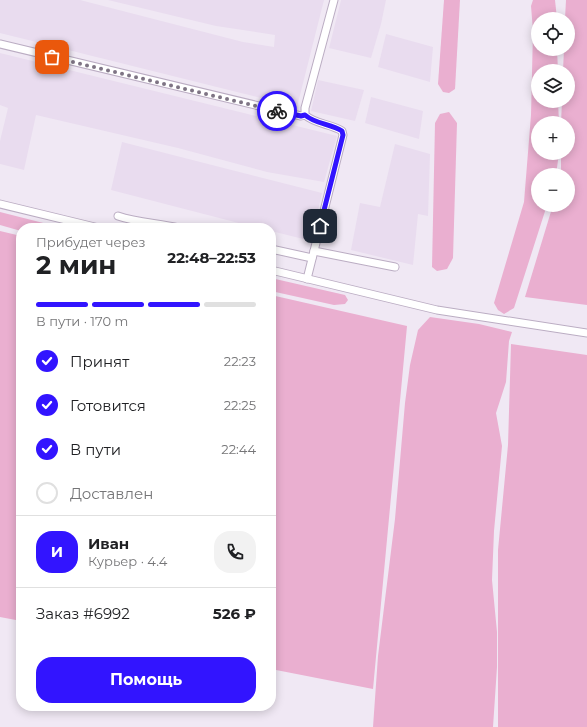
<!DOCTYPE html>
<html lang="ru">
<meta charset="utf-8">
<style>
:root{--surface:#fff;--page:#f2f2f2;--text:#202124;--muted:#757577;--line:#e0e0e0;--accent:#3214ff}
body{margin:0;font-family:Montserrat,sans-serif;background:var(--page);color:var(--text);height:100vh;display:flex;flex-direction:column;font-size:15px;white-space:nowrap}
*{box-sizing:border-box;margin:0}
p{font-size:13px;color:var(--muted)}
.icon{flex:none;width:22px;height:22px;fill:none;stroke:currentColor;stroke-width:2;stroke-linecap:round;stroke-linejoin:round}
.map{position:relative;flex:1;overflow:hidden}
.side{position:absolute;left:16px;top:223px;width:260px;height:488px;display:flex;flex-direction:column;background:var(--surface);border-radius:16px;box-shadow:0 2px 10px #0003}
.side>*{flex:none}
.fabs{position:absolute;left:531px;top:12px;display:grid;gap:8px}
.fabs a{display:grid;place-items:center;width:44px;height:44px;border-radius:50%;background:var(--surface);box-shadow:0 2px 10px #0003;font-size:20px}
.pin{position:absolute;display:grid;place-items:center;width:34px;height:34px;color:#fff;margin:-17px;border-radius:8px;box-shadow:0 2px 6px #0006}
.courier{position:absolute;display:grid;place-items:center;width:40px;height:40px;margin:-20px;border:3px solid #3214ff;border-radius:50%;background:#fff;color:#222;box-shadow:0 1px 5px #0007}
.summary em{font-style:normal;font-weight:700}
.summary div{display:flex;flex-direction:column-reverse}
.summary{display:flex;align-items:center;justify-content:space-between;height:68px;padding:0 20px}
h1{font-size:26px;font-weight:700;line-height:30px}
.bar{display:grid;grid-template-columns:repeat(4,1fr);gap:6px 4px;align-content:center;height:48px;padding:0 20px}
.bar i{height:5px;border-radius:3px;background:var(--line)}
.bar .selected{background:var(--accent)}
.bar p{grid-column:span 4}
.line{display:flex;align-items:center;gap:10px;padding:0 20px;border-top:1px solid var(--line)}
.line div{flex:1}
.round{display:grid;place-items:center;flex:none;width:42px;height:42px;border-radius:16px;background:var(--page)}
ol{padding:0 20px;list-style:none}
li{display:flex;align-items:center;gap:12px;height:44px}
li p{margin-inline-start:auto}
li .icon{padding:4px;border-radius:50%;background:var(--accent);color:#fff;stroke-width:4}
li:last-child{color:var(--muted)}
li i{width:22px;height:22px;border:2px solid var(--line);border-radius:50%}
.cta{display:flex;gap:8px;margin-top:auto;padding:8px 20px}
.cta a{flex:1;height:46px;border-radius:16px;background:var(--accent);color:#fff;font-size:16px;font-weight:700;line-height:46px;text-align:center}
.map>svg:first-child{display:block}
</style>
<div class="map">
<svg width="587" height="727" viewBox="0 0 587 727">
<rect width="100%" height="100%" fill="#f0e8f4"/>
<g fill="#e9dcef">
<path d="M 0,0 L 80,0 L 243,42 L 274,47 L 275,35 L 216,26 L 108,0 L 324,0 L 297,107 L 0,33 Z"/>
<path d="M 341,0 L 386,0 L 381,24 L 371,58 L 329,48 Z"/>
<path d="M 386,34 L 433,47 L 430,82 L 378,67 Z"/>
<path d="M 0,53 L 337,136 L 324,182 L 267,172 L 178,148 L 36,115 L 24,170 L 0,164 L 0,141 L 8,108 L 0,105 Z"/>
<path d="M 318,80 L 364,90 L 355,121 L 311,111 Z"/>
<path d="M 371,97 L 423,111 L 419,139 L 365,123 Z"/>
<path d="M 122,142 L 322,193 L 311,241 L 271,231 L 271,228 L 258,228 L 111,190 Z"/>
<path d="M 395,144 L 430,154 L 428,216 L 418,214 L 413,265 L 351,250 L 360,203 L 380,207 Z"/>
</g>
<g fill="#eaafd0">
<path d="M 444,0 L 460,0 L 455,89 L 449,93 L 443,92 L 438,84 Z"/>
<path d="M 533,0 L 555,0 L 557,19 L 538,19 L 538,49 L 557,49 L 558,71 L 538,71 L 538,101 L 558,101 L 559,123 L 538,123 L 538,153 L 559,153 L 556,175 L 538,175 L 538,205 L 547,205 L 514,308 L 504,314 L 498,310 L 494,303 L 524,202 L 531,115 L 533,31 L 531,6 Z"/>
<path d="M 566,0 L 587,0 L 587,305 L 525,297 L 553,205 L 568,205 L 568,175 L 561,175 L 561,153 L 568,153 L 568,123 L 561,123 L 562,101 L 568,101 L 568,71 L 563,71 L 564,49 L 568,49 L 568,19 L 565,19 Z"/>
<path d="M 449,112 L 457,123 L 453,258 L 447,269 L 437,271 L 432,267 L 435,123 L 440,114 Z"/>
<path d="M 0,212 L 63,228 L 21,228 L 21,231 L 0,225 Z"/>
<path d="M 0,231 L 21,236 L 21,621 L 0,617 Z"/>
<path d="M 271,278 L 345,295 L 348,300 L 345,304 L 334,305 L 271,291 Z"/>
<path d="M 271,295 L 407,326 L 373,689 L 271,669 Z"/>
<path d="M 430,317 L 479,324 L 512,332 L 509,341 L 506,382 L 496,413 L 502,446 L 494,531 L 492,580 L 497,632 L 497,667 L 493,727 L 373,727 L 378,656 L 395,519 L 405,403 L 410,365 L 418,330 Z"/>
<path d="M 511,344 L 587,355 L 587,727 L 498,727 L 498,550 L 508,445 Z"/>
</g>
<g fill="none" stroke-linecap="round" stroke-linejoin="round">
<defs>
<g id="minor">
<path d="M 0,44 L 301,116 L 305,115"/>
<path d="M 0,204 L 99,228"/>
<path d="M 118,216 C 138,223 159,223 179,228"/>
<path d="M 271,249 L 312,258"/>
<path d="M 314,251 L 395,267"/>
<path d="M 271,270 L 437,310 L 587,333"/>
<path d="M 307,279 L 343,135 L 342,131 C 331,124 315,124 305,115 L 305,108 L 334,0"/>
</g>
</defs>
<use href="#minor" stroke="#bbadc3" stroke-width="9"/>
<use href="#minor" stroke="#fff" stroke-width="7"/>
</g>
<g fill="none" stroke-linecap="round" stroke-linejoin="round">
<path stroke="#7e7484" stroke-width="4" stroke-dasharray="0 7.2" d="M 52,57 L 277,111"/>
<path stroke="#3214ff" stroke-width="5" d="M 277,111 L 301,116 L 305,115 C 315,124 331,124 342,131 L 343,135 L 320,226"/>
</g>
</svg>
<div class="fabs">
<a><svg class="icon" aria-label="locate" viewBox="0 0 24 24"><circle cx="12" cy="12" r="6"/><path d="M12 2v4M12 18v4M2 12h4M18 12h4"/></svg></a>
<a><svg class="icon" aria-label="layers" viewBox="0 0 24 24"><path d="M12 4l9 5-9 5-9-5zM3 14l9 5 9-5"/></svg></a>
<a>+</a>
<a>−</a>
</div>
<div class="pin" style="left:52px;top:57px;background:#ea580c"><svg class="icon" aria-label="bag" viewBox="0 0 24 24"><path d="M5 8h14l-1 12H6zM9 8a3 3 0 0 1 6 0"/></svg></div>
<div class="pin" style="left:320px;top:226px;background:#1f2937"><svg class="icon" aria-label="home" viewBox="0 0 24 24"><path d="M3 11l9-7 9 7M6 9v11h12V9"/></svg></div>
<div class="courier" style="left:277px;top:111px"><svg class="icon" aria-label="bike" viewBox="0 0 24 24"><circle cx="6" cy="16" r="4"/><circle cx="18" cy="16" r="4"/><path d="M6 16l4-8h5l3 8M10 8l3 8H6M13 5h3"/></svg></div>
<section class="side">
<div class="summary"><div><h1>2 мин</h1><p>Прибудет через</p></div><em>22:48–22:53</em></div>
<div class="bar"><i class="selected"></i><i class="selected"></i><i class="selected"></i><i></i><p>В пути · 170 m</p></div>
<ol>
<li><svg class="icon" aria-label="check" viewBox="0 0 24 24"><path d="M5 12l5 5 9-10"/></svg>Принят<p>22:23</p></li>
<li><svg class="icon" aria-label="check" viewBox="0 0 24 24"><path d="M5 12l5 5 9-10"/></svg>Готовится<p>22:25</p></li>
<li><svg class="icon" aria-label="check" viewBox="0 0 24 24"><path d="M5 12l5 5 9-10"/></svg>В пути<p>22:44</p></li>
<li><i></i>Доставлен</li>
</ol>
<div class="line" style="height:72px"><b class="round" style="background:var(--accent);color:#fff">И</b><div><b>Иван</b><p>Курьер · 4.4</p></div><a class="round"><svg class="icon" aria-label="phone" viewBox="0 0 24 24"><path d="M5 4h4l2 5-3 2q2 4 5 5l2-3 5 2v4C11 20 4 13 5 4z"/></svg></a></div>
<div class="line" style="height:52px"><div>Заказ #6992</div><b>526 ₽</b></div>
<div class="cta"><a>Помощь</a></div>
</section>
</div>
